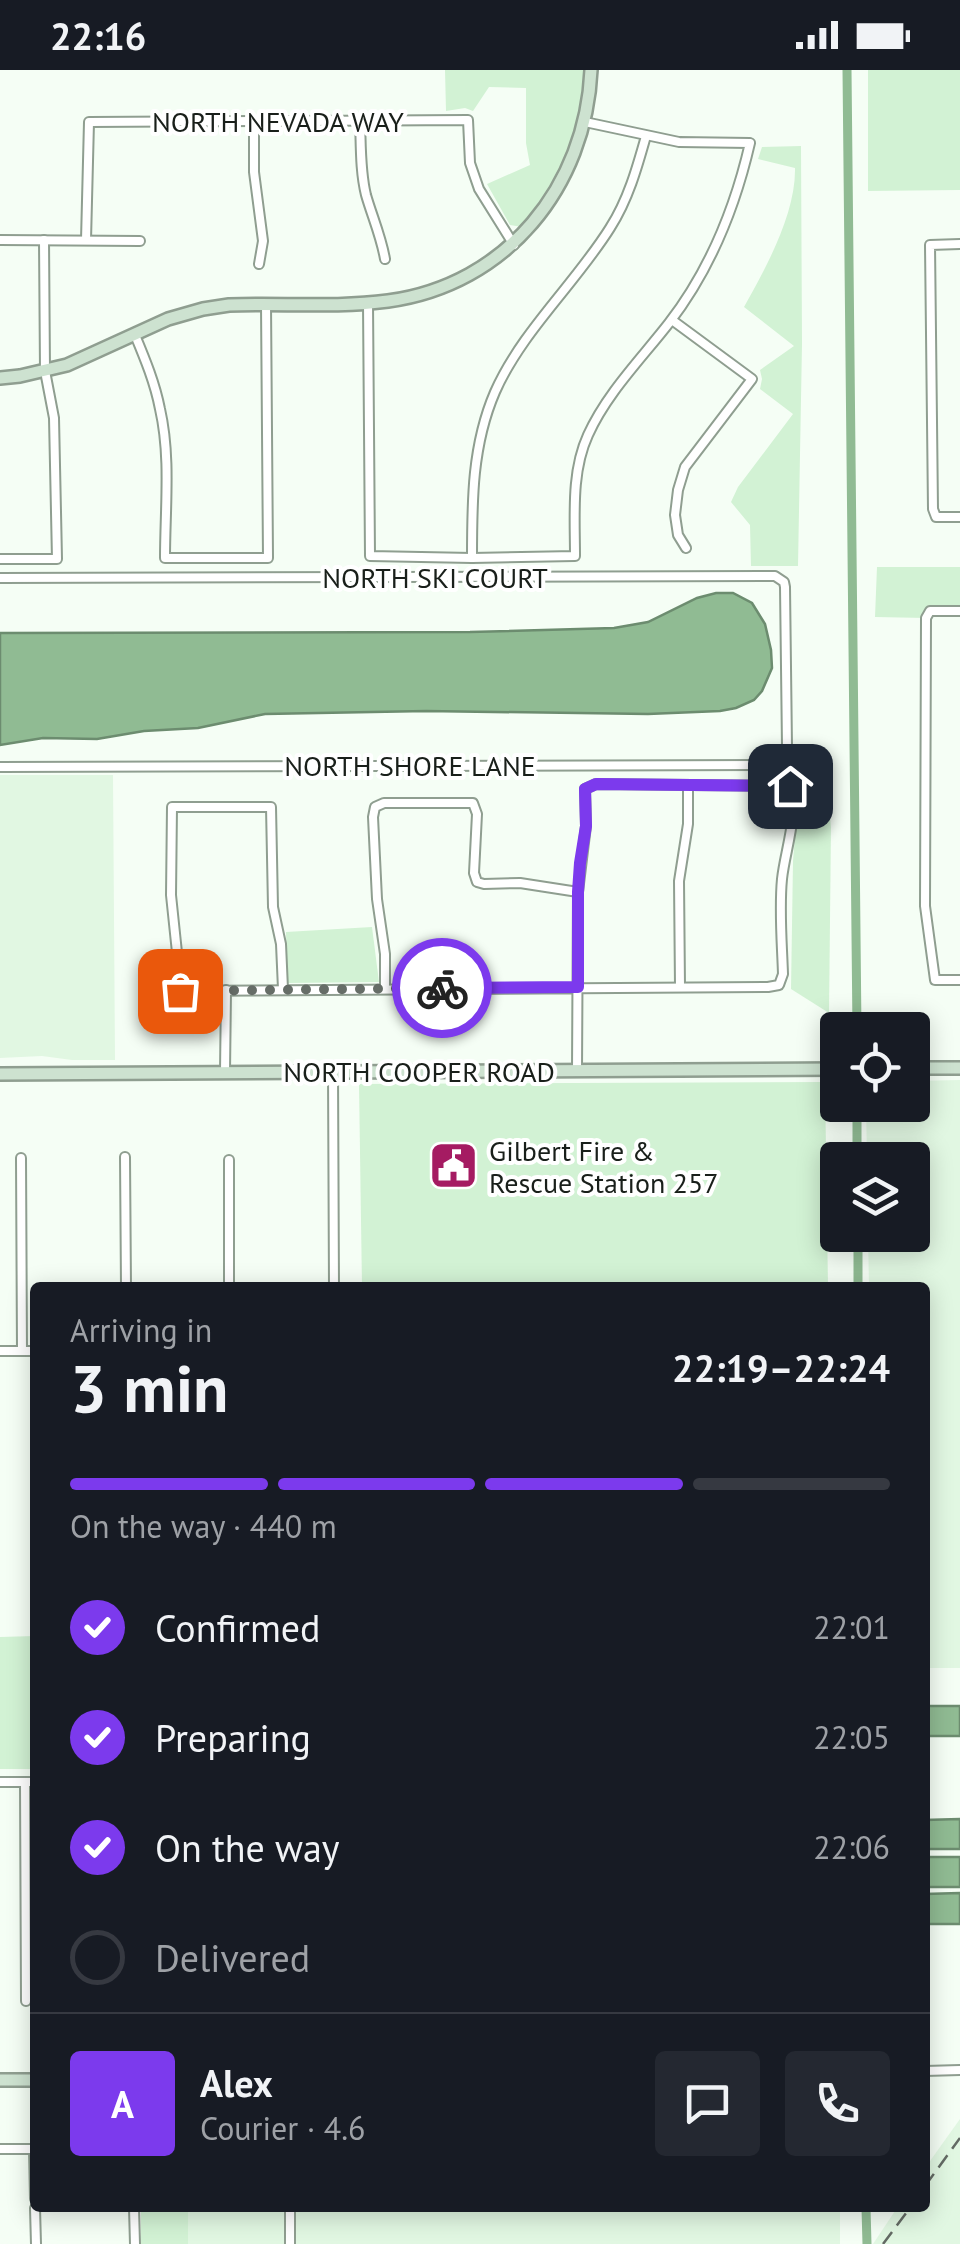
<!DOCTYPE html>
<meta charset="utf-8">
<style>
:root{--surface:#171b24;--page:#242831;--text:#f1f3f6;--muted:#9ea1a6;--line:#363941;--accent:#7c3aed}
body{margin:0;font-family:"PT Sans",sans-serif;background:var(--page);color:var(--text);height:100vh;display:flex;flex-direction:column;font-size:38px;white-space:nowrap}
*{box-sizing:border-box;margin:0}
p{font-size:32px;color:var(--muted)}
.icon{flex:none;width:55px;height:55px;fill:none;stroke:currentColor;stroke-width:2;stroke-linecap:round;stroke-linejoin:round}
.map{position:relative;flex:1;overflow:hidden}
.panel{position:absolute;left:30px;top:1212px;width:900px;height:930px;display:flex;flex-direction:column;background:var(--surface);border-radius:10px;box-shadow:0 5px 25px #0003}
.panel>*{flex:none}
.controls{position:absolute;left:820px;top:942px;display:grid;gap:20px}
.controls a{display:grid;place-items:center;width:110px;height:110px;border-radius:10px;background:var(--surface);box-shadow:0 5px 25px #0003;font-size:50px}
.pin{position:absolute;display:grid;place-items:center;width:85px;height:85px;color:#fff;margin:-42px;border-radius:20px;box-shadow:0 5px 15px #0006}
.courier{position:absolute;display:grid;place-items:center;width:100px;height:100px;margin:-50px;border:8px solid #7c3aed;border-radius:50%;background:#fff;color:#222;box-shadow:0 2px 12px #0007}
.overview em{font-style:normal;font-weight:700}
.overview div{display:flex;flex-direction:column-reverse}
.overview{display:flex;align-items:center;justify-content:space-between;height:170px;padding:0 40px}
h1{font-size:65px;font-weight:700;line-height:75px}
.bar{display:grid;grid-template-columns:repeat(4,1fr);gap:15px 10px;align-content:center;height:120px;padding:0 40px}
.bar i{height:12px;border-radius:8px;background:var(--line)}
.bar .current{background:var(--accent)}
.bar p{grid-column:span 4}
.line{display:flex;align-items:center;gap:25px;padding:0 40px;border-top:2px solid var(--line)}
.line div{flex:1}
.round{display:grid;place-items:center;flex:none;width:105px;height:105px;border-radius:10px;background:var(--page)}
ol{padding:0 40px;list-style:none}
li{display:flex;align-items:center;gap:30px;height:110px}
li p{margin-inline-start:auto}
li .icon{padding:10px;border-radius:50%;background:var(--accent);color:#fff;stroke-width:4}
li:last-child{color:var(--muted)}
li i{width:55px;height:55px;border:5px solid var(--line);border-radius:50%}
.status{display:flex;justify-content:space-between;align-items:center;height:70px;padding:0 50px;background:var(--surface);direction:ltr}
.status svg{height:28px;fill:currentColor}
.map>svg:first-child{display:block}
</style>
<div class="status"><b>22:16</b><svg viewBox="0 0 49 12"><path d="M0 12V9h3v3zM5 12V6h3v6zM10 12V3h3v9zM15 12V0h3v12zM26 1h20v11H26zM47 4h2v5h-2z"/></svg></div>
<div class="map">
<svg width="960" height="2174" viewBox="0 0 960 2174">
<rect width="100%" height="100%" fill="#f5fef5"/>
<g fill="#e1f7e2">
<path d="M 0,705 L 113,705 L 115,990 L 72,990 L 42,986 L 0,988 Z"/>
<path d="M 960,1010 L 960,1598 L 925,1598 L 925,1218 L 869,1217 L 868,1165 L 912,1165 L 912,1090 L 867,1090 L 866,1035 L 912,1035 L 913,1011 Z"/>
<path d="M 960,2049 L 960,2174 L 873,2174 L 897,2138 L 925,2138 L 925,2098 Z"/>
<rect x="188" y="2138" width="652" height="36"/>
</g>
<g fill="#d2f2d4">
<path d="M 445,0 L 585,0 C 581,67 563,105 522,157 L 510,155 L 487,114 L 530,95 L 526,73 L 526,18 L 489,17 L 473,41 L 465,38 L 446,41 Z"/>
<path d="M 868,0 L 960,0 L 960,120 L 868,121 Z"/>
<path d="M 801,76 L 802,274 L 798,496 L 751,496 L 750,455 L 731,432 L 738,417 L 793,344 L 760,319 L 762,309 L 760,300 L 794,276 L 744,237 C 766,198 796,143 795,98 L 758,89 L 762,77 Z"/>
<path d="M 877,497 L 960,497 L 960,541 L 930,541 L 926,548 L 875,547 Z"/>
<path d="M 799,716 L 827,717 L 831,757 L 829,943 L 791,919 L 793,791 Z"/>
<path d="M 372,857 L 379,912 L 287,913 L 286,862 Z"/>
<path d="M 825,1012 L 828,1217 L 362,1217 L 359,1014 Z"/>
<path d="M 35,1566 L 35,1699 L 0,1699 L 0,1567 Z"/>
<rect x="141" y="2138" width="47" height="36"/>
</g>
<g fill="#90bb93" stroke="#6c8c6f" stroke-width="2.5">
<path d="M 716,523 L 733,523 L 752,533 L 765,554 L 771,580 L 772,598 L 762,621 L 754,630 L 736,638 L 720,641 L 648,644 L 426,641 L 265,644 L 198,658 L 144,661 L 97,669 L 43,668 L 0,675 L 0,563 L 470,562 L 614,558 L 648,552 L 697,528 Z"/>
<rect x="925" y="1636" width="35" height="30"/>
<path d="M 960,1749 L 960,1779 L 925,1779 L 925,1750 Z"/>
<rect x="925" y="1787" width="35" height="30"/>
<path d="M 960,1823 L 960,1854 L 925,1854 L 925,1824 Z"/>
</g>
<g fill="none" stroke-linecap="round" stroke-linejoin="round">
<g stroke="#90bb93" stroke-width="9">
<path d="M 847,0 L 857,960"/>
<path d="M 857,1035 L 857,1090"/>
<path d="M 858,1165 L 858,1218"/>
<path d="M 866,2138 L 867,2174"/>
</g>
<defs>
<g id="street">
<path d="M 360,50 C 361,74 360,101 366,125 C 372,146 381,166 385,189"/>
<path d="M 254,51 L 254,102 L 263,171 L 259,194"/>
<path d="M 0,170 L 140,171"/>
<path d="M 86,170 L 89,52 L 468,50 L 470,93 L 479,119 L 514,175"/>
<path d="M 960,174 L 930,175 L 933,439 L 936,447 L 960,447"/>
<path d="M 368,233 L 370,486 L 472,488 L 575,486 C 575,446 571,402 588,365 C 607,323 641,289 669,253 C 710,200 735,138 750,73 L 679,72 L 585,52"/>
<path d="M 672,250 L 752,309 L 685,397 L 678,420 L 675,445 L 678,465 L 686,478"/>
<path d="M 135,265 C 145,289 155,313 160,339 C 171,387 165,439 165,488 L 268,488 L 266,234"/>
<path d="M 472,488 C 472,431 472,375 495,322 C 522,261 575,214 610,158 C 628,130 637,98 646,66"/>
<path d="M 0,489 L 57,489 L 54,348 L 45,301 L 44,170"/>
<path d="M 0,508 L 775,506 L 784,512 L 785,517 L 787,677 C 785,690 780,693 767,695 L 0,697"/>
<path d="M 960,541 L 930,541 L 926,548 L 925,836 L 935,910 L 960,910"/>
<path d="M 680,917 L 679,811 L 688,754 L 688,715"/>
<path d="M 283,919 L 281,874 L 273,837 L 271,737 L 172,737 L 171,825 L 181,921 L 768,917 L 779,915 L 783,904 C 782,873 779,840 782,809 C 785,780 799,745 790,716 L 596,714 L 585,719 L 586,756 L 578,822 L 577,1001"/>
<path d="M 385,919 L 385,884 L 377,829 L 373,747 L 375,737 L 384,733 L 473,733 L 477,744 L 474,803 L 477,812 L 484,814 L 520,813 L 578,822"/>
<path d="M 225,1002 L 226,920"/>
<path d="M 333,1002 L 334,1218"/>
<path d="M 125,1087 L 126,1218"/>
<path d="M 21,1088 L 22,1281"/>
<path d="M 229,1090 L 229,1218"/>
<path d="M 0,1281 L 35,1281"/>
<path d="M 0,1712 L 35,1712"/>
<path d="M 25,1712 L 26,1931"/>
<path d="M 925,2001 L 960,2000"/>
<path d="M 0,2079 L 35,2079"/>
<path d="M 34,2079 L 35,2129"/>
<path d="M 35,2138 L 36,2174"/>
<path d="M 134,2138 L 135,2174"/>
<path d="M 290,2138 L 290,2174"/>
</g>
<g id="secondary">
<path d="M 0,308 L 20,306 L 67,295 L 168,249 L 203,239 L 229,235 C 281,233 336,238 388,231 C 507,215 586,116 591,0"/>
<path d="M 912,998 L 960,998"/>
<path d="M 0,1004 L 838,999"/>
<path d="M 0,2010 L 35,2010"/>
</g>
</defs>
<use href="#street" stroke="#8f9e90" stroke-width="12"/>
<use href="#secondary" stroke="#8f9e90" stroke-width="16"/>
<use href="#street" stroke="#fff" stroke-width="8"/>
<use href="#secondary" stroke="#cde2d0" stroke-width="11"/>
<g stroke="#636a64" stroke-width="2.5" stroke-dasharray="15 8" stroke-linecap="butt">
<path d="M 925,2116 L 960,2068"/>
<path d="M 883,2174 L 910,2138"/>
</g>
</g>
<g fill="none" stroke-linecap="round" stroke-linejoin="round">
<path stroke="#666d67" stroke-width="10" stroke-dasharray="0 18" d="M 180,921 L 442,918"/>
<path stroke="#7c3aed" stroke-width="12" d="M 442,918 L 578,917 L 578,822 L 580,793 L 586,756 L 585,719 L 596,714 L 790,716"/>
</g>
<defs>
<symbol id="civic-square" viewBox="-11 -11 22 22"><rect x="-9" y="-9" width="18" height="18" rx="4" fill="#a51b62" stroke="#fff"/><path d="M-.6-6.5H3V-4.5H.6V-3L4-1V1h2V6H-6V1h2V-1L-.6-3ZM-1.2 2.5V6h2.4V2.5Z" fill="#fff"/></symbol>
</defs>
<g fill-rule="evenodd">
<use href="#civic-square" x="426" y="1068" width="55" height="55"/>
</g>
<g text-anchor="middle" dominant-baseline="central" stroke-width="8" stroke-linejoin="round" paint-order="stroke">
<g font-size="28" fill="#191f1a" stroke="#fff">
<text x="278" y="51">NORTH NEVADA WAY</text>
<text x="435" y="507">NORTH SKI COURT</text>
<text x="410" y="695">NORTH SHORE LANE</text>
<text x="419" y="1001">NORTH COOPER ROAD</text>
</g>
<g font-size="28" fill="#191f1a" stroke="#fff" text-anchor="start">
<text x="489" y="1080">Gilbert Fire &amp;<tspan x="489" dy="32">Rescue Station 257</tspan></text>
</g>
</g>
</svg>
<div class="controls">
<a><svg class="icon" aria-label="locate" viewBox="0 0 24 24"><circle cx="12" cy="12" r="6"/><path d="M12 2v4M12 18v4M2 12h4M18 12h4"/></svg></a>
<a><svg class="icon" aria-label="layers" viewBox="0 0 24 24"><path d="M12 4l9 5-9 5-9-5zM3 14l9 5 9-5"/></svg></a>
</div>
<div class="pin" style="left:180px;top:921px;background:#ea580c"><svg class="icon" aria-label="bag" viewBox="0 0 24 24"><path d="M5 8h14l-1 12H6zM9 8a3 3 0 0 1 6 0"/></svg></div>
<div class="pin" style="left:790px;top:716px;background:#1f2937"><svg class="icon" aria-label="home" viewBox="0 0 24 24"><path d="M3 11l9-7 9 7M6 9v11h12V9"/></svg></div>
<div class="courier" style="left:442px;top:918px"><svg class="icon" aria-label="bike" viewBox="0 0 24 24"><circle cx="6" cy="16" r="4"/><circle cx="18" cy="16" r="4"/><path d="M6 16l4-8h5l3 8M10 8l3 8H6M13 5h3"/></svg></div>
<section class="panel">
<div class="overview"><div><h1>3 min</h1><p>Arriving in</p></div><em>22:19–22:24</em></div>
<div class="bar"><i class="current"></i><i class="current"></i><i class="current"></i><i></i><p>On the way · 440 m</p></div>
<ol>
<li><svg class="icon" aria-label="check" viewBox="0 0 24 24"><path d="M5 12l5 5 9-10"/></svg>Confirmed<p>22:01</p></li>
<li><svg class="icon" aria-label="check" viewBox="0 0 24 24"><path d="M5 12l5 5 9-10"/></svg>Preparing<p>22:05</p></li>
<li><svg class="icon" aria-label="check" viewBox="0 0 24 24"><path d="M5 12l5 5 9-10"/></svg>On the way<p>22:06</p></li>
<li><i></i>Delivered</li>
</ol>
<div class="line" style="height:180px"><b class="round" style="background:var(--accent);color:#fff">A</b><div><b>Alex</b><p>Courier · 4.6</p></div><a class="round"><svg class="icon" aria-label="chat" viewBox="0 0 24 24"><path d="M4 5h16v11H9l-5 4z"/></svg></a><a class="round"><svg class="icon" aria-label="phone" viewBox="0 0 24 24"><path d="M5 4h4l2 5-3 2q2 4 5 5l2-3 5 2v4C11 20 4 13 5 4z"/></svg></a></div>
</section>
</div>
